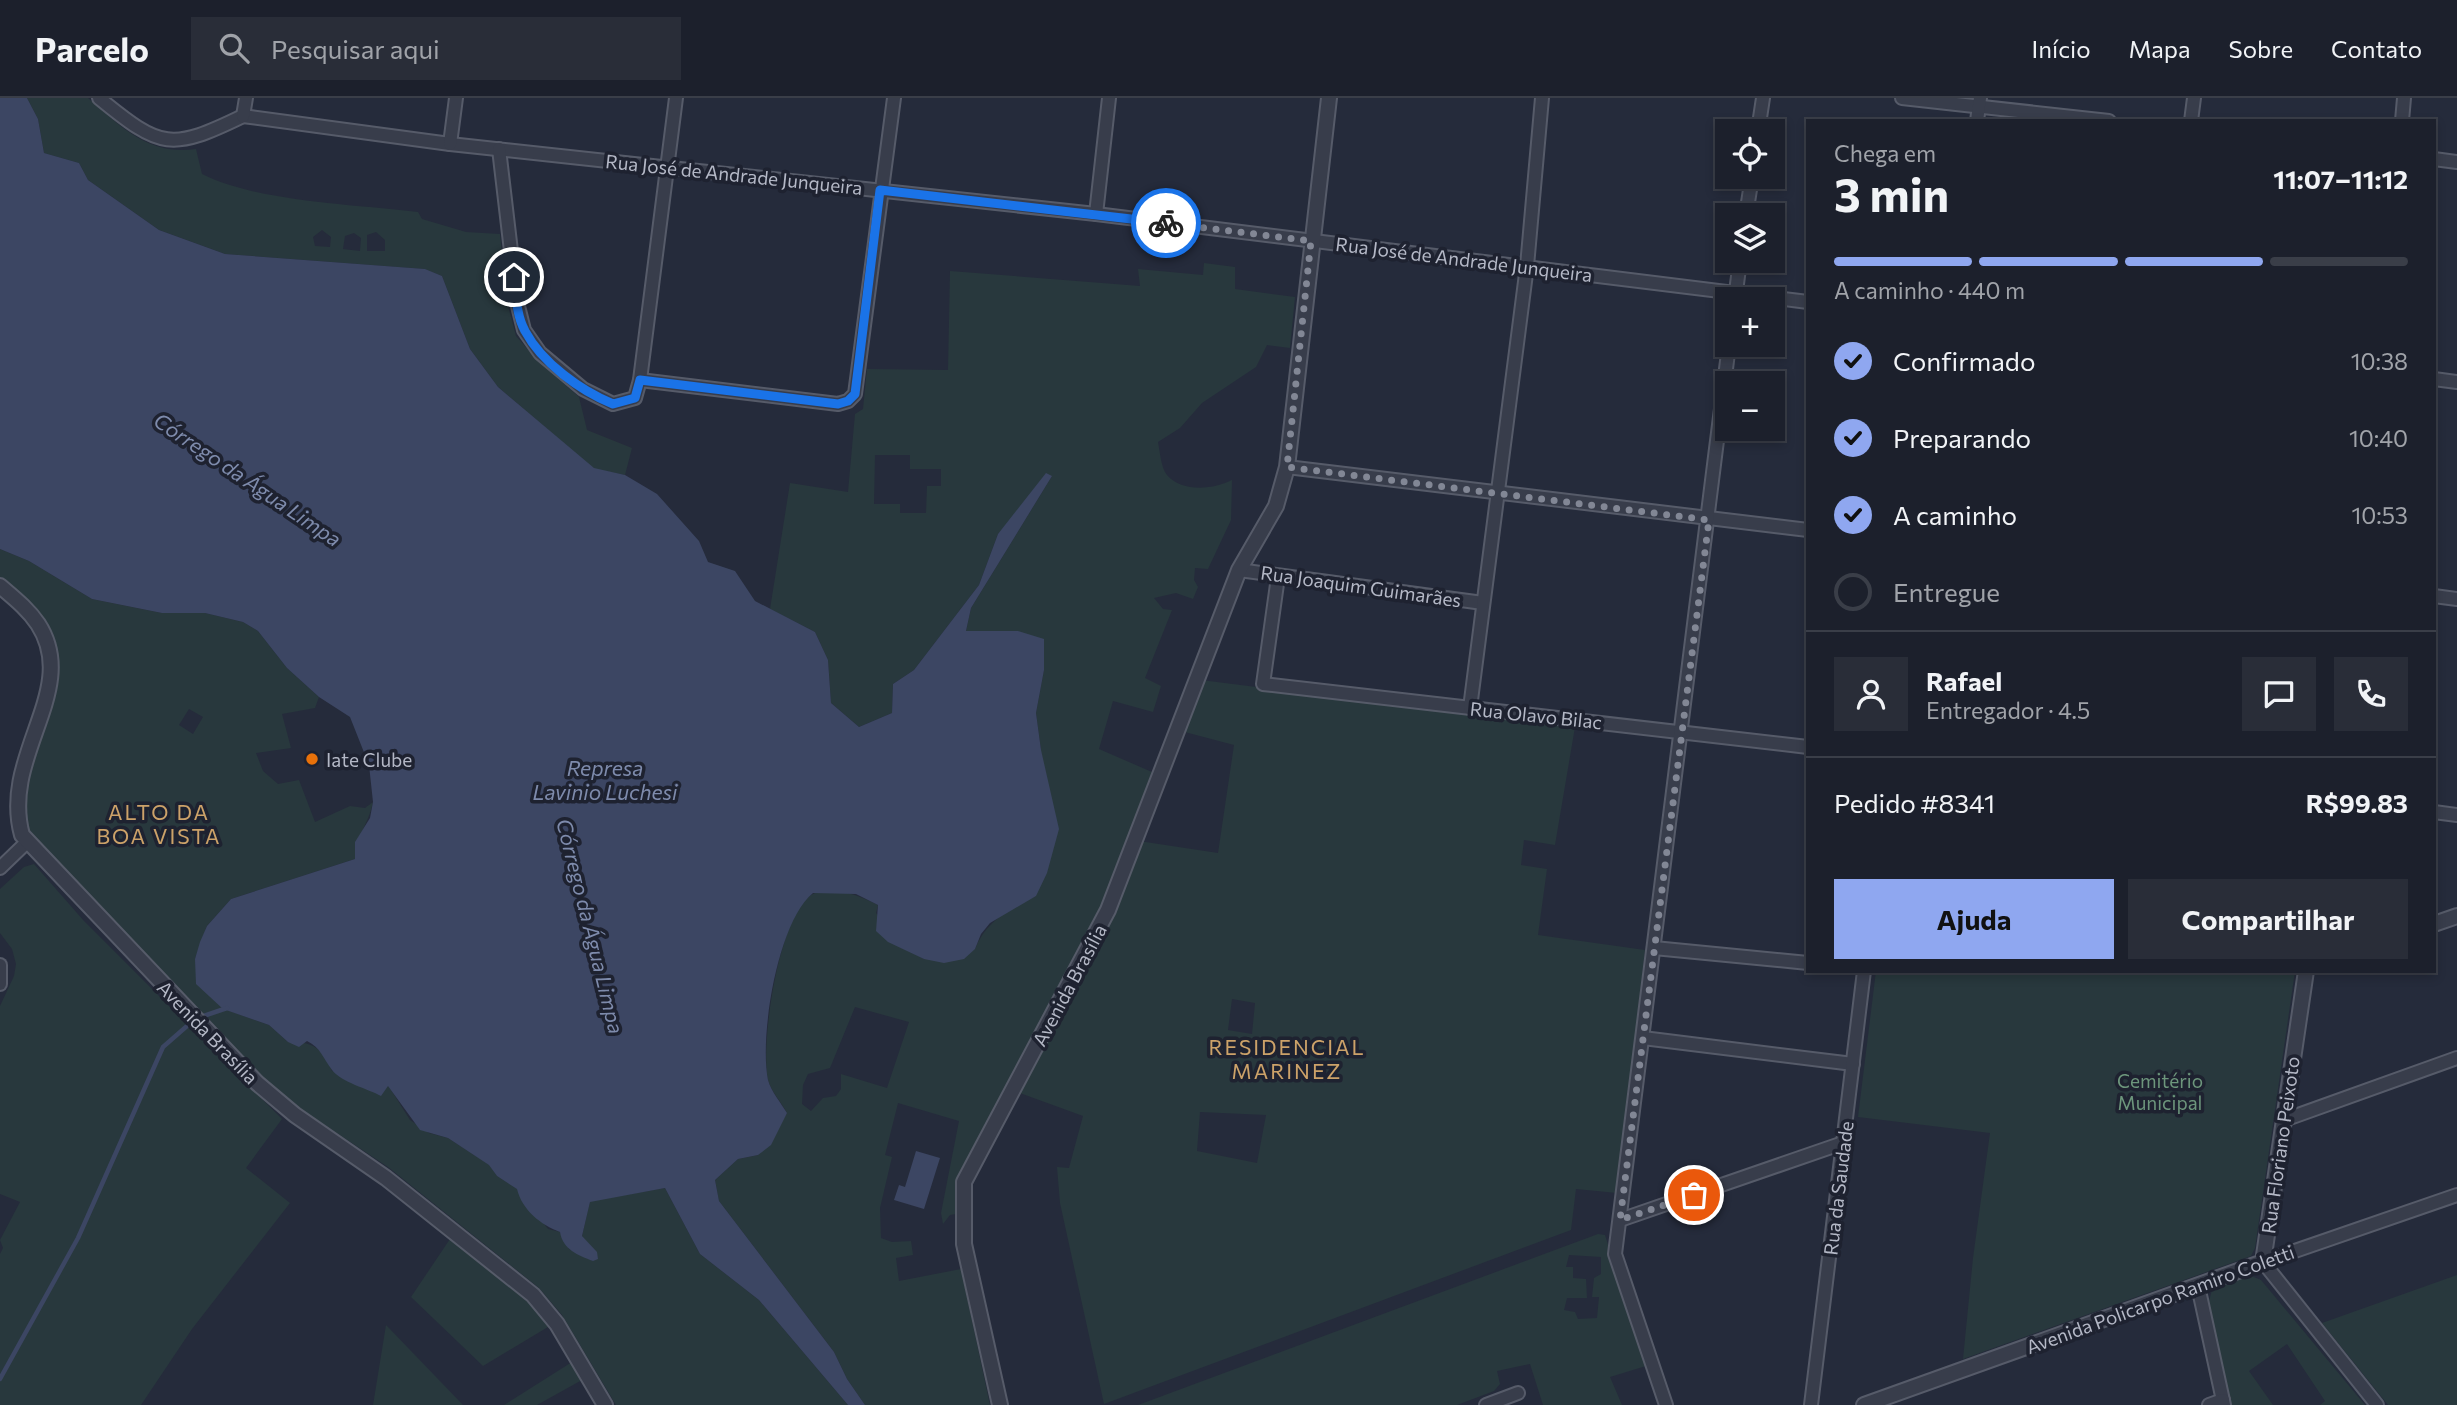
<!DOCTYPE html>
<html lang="pt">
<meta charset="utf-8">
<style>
:root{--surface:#1c202c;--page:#292d38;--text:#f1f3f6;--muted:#a0a3a9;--line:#3a3e48;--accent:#8fa7f0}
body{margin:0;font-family:Commissioner,sans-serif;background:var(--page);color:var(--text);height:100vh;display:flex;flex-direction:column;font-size:26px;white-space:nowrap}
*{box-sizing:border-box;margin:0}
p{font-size:23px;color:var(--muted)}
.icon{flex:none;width:38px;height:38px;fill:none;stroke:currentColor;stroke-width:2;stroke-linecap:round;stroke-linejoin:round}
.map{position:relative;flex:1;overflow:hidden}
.panel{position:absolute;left:1806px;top:21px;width:630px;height:854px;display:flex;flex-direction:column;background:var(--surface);border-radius:0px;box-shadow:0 4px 10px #0003,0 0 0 2px var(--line)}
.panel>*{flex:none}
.fabs{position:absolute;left:1715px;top:21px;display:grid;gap:14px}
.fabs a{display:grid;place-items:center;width:70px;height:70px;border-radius:0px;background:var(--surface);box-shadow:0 4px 10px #0003,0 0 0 2px var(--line);font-size:35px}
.pin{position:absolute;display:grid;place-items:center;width:60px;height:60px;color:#fff;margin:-30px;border:4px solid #fff;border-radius:50%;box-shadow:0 2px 7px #0007}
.courier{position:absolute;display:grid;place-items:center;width:70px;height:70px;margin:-35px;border:5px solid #1a73e8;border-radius:50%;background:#fff;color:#222;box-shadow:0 2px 9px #0007}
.head em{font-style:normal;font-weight:700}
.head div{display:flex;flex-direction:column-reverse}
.head{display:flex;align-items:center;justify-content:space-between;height:119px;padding:0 28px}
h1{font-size:46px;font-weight:700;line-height:52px}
.bar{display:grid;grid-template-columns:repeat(4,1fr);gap:10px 7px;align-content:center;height:84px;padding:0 28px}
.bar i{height:9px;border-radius:5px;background:var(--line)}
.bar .selected{background:var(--accent)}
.bar p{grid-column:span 4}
.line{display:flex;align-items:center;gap:18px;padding:0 28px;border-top:2px solid var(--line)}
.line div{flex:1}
.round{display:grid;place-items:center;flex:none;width:74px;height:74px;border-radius:0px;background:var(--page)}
ol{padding:0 28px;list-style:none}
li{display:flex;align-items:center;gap:21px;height:77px}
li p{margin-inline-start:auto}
li .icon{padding:7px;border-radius:50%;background:var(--accent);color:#111;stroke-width:4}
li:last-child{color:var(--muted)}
li i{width:38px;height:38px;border:4px solid var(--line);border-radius:50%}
.primary-button{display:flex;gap:14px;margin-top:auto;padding:14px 28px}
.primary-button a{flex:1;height:80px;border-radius:0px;background:var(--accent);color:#111;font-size:28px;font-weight:700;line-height:80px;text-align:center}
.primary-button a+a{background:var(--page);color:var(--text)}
header{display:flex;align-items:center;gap:42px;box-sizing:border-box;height:98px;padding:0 35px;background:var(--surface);border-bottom:2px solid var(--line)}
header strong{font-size:33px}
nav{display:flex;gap:38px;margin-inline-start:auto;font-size:24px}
.search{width:490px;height:63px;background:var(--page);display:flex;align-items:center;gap:18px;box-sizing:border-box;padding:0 24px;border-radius:0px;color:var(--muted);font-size:26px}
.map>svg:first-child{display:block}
</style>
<header>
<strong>Parcelo</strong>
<div class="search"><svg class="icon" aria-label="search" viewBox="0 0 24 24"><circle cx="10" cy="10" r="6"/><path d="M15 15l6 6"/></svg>Pesquisar aqui</div>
<nav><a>Início</a><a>Mapa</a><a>Sobre</a><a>Contato</a></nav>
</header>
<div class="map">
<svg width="2457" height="1307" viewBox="0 0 2457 1307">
<rect width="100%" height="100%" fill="#252b3b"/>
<g fill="#28383d" fill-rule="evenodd">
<path d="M 27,0 L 88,0 C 121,29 149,58 196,51 L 202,76 C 258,104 354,106 418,114 L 422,121 L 466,134 L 500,136 L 507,204 L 516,238 L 538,263 L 579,299 L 587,332 L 632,350 L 625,377 L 594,371 L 498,289 L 470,251 L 442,178 L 424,171 L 225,156 L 159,132 L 88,82 L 79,65 L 44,55 L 38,21 ZM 322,132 L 331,139 L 330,149 L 315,148 L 313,139 ZM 376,134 L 385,142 L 385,153 L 367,153 L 367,137 ZM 354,135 L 361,140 L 360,153 L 343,151 L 345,138 Z"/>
<path d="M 1204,165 L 1235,169 L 1235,191 L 1295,199 L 1290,250 L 1267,247 L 1256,269 L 1202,305 L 1180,330 L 1158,344 C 1160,354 1161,370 1167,377 C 1182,395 1215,391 1232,382 L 1231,422 L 1208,471 L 1195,470 L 1194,482 L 1198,489 L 1193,501 L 1176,495 L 1154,500 L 1163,511 L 1172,512 L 1145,580 L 1161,588 L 1153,614 L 1113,603 L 1099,651 L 1152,674 L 1102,809 L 958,1081 L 956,1116 L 950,1117 L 943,1126 L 941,1115 L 959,1023 L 898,1005 L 885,1057 L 892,1059 L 880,1110 L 881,1140 L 892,1144 L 911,1143 L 913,1157 L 896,1160 L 899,1183 L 961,1171 L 990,1307 L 865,1307 L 847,1281 L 834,1254 L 719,1103 L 715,1082 L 738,1061 L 758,1057 L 787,1015 C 782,1005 771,993 768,982 C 760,947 779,816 811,797 C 830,785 860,798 878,807 L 876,815 L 907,852 L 924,861 L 975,851 C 985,824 1010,810 1036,798 L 1041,652 L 1036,615 L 1044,572 L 1018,533 L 966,533 L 971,510 L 1052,378 L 998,436 L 979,487 L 914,572 L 893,586 L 892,615 L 859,629 L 831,605 L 828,562 L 815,534 L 770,511 L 790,385 L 848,394 L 855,316 L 863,311 L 867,271 L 948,272 L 950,173 L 1140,188 L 1138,171 L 1203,177 ZM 875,357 L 910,357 L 910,371 L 941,371 L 941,388 L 927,388 L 926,415 L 900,415 L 900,406 L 874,406 ZM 855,909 L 909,924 L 887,990 L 841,976 L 841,991 L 836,998 L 823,1000 L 811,1013 L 802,1006 L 803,987 L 808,976 L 830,970 Z"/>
<path d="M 0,451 L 29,463 L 92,501 L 162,515 L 205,515 L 243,524 L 258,533 L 287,570 L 319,599 L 315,610 L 282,616 L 291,650 L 256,655 L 263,673 L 278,686 L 299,682 L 315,724 L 350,708 L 365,710 L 373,704 C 369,725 356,738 355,761 L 231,801 L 207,828 L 195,861 L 224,911 L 269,927 L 288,944 C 312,943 323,950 332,973 L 388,987 L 410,1022 L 429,1035 L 448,1040 L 490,1067 L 497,1078 L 518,1091 L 548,1131 L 560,1134 L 569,1151 L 593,1163 L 582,1138 L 590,1103 L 665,1090 L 700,1156 L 759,1202 L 848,1307 L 616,1307 L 562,1217 L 539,1190 L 388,1069 L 302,1012 L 263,980 L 25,730 C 0,643 86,602 46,528 C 37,510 15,496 0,483 ZM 189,611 L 203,619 L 193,636 L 179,627 Z"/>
<path d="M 1201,582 L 1575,629 L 1555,747 L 1524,742 L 1521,767 L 1547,771 L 1538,837 L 1645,852 L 1617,1095 L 1576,1091 L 1571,1132 L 1104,1306 L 1060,1105 L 1057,1069 L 1069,1070 L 1083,1018 L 1017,994 L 1139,743 L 1218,755 L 1234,647 L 1181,633 ZM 1232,901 L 1255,905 L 1252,936 L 1228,932 ZM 1200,1014 L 1266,1017 L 1257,1065 L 1197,1053 Z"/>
<path d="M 34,766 L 84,823 L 282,1021 L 246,1070 L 290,1105 L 192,1231 L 141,1307 L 0,1307 L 0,1156 L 3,1150 L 0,1142 L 20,1104 L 0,1096 L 0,908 L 14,878 L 16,866 L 12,851 L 0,835 L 0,791 L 24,769 Z"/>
<path d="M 1876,873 L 2295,873 L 2255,1150 L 2251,1158 L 1963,1261 L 1973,1160 L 1990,1035 L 1858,1019 Z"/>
<path d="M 1598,1136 L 1605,1137 L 1646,1268 L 1610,1279 L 1622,1307 L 1543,1307 L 1530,1266 L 1497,1273 L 1500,1286 L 1494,1293 L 1457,1307 L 1138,1307 ZM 1569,1157 L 1601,1159 L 1601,1176 L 1594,1180 L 1592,1199 L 1599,1199 L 1597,1220 L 1578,1221 L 1575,1214 L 1564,1212 L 1567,1200 L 1587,1200 L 1586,1181 L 1573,1180 L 1573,1169 L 1566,1169 Z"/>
<path d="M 450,1141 L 526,1201 L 548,1229 L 483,1268 L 411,1199 Z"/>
<path d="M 2249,1177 L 2261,1182 L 2365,1307 L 2320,1307 L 2325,1303 L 2287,1246 L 2249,1273 L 2273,1307 L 2229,1307 L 2209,1203 L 2212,1192 Z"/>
<path d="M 2457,1177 L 2457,1307 L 2388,1307 L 2322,1225 Z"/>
<path d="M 386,1227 L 463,1307 L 373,1307 Z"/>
<path d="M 572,1264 L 582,1282 L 537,1307 L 504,1307 Z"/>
</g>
<g fill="#3c4663">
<path d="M 0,0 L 27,0 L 38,21 L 44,55 L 79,65 L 88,82 L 159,132 L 225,156 L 425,171 L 442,178 L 470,251 L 498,289 L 594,370 L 625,377 L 657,396 L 699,443 L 708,464 L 735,473 L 755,503 L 815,534 L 828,562 L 831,605 L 859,629 L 892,615 L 893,586 L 914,572 L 979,487 L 998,436 L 1046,375 L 1052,378 L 971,510 L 966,533 L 1018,533 L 1044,541 L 1044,572 L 1036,615 L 1041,652 L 1059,731 L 1047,775 L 1036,798 L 990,825 L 981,836 L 975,851 L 964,861 L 944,865 L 924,861 L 888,844 L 876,833 L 878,807 L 856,796 L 813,795 C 778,823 759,938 768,982 C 771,993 781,1005 787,1015 L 771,1047 L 758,1057 L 738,1061 L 715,1082 L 719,1103 L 834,1254 L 847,1281 L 865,1307 L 848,1307 L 759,1202 L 700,1156 L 665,1090 L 590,1104 L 582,1138 L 597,1154 L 598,1161 L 593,1163 C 578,1157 563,1152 560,1134 C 541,1127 522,1112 517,1091 L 497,1078 L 489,1067 L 448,1040 L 420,1032 L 388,988 L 381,998 C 368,991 341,984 332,972 C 323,960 321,950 307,943 L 299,949 L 288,944 L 269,927 L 223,911 L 196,886 L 195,861 L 200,844 L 207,828 L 231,801 L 355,761 L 355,744 L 370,720 L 373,704 L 369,667 L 350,619 L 319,599 L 287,570 L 258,533 L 243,524 L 205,515 L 162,515 L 92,501 L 29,463 L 0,451 Z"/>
<path d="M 916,1053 L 940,1060 L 924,1111 L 894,1102 L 899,1087 L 905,1089 Z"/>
</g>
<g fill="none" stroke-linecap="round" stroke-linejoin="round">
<path stroke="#3c4663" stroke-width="4.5" d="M 0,1281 L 78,1140 L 163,949 L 195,921 L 227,910"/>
<defs>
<g id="minor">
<path d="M 99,0 C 161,51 171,53 243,18"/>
<path d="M 1902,0 L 2109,23"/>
<path d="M 243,18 L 450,46 L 1096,116 L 1808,204"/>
<path d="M 243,18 L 246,0"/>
<path d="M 1977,23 L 1980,0"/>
<path d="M 2191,23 L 2194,0"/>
<path d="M 2402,23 L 2404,0"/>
<path d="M 1758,33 L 1763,0"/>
<path d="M 450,46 L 456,0"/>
<path d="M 499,51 L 517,204 L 524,232 L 540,255 L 583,291 L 613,306 L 635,300 L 640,282 L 676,0"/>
<path d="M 2434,61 L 2457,64"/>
<path d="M 1096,116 L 1109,0"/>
<path d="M 1746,117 L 1752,79"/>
<path d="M 1735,201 L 1740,163"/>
<path d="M 2434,281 L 2457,284"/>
<path d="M 640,282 L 838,306 L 848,303 L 855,296 L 894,0"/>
<path d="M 1287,369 L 1808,432"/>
<path d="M 1239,472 L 1483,505"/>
<path d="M 1278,479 L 1263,586 L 1808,649"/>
<path d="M 2434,498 L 2457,501"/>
<path d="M 1470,610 L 1527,168 L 1542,0"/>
<path d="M 2434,714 L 2457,717"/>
<path d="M 0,770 L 27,744"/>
<path d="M 1654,850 L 1808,865"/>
<path d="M 0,867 L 0,886"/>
<path d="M 1643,940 L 1853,966"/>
<path d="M 2284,1022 L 2457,960"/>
<path d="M 1620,1122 L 1843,1045"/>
<path d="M 2198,1188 L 2224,1307"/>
<path d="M 1486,1307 L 1518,1295"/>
<path d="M 1666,1307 L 1615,1156 L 1729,247"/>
<path d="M 1811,1307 L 1864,873"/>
<path d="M 2209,1307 L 2223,1302"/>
<path d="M 2377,1307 L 2263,1164 L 2457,1097"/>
</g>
<g id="tertiary">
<path d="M 0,488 C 14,500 28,511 38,526 C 81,592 0,657 22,737 L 257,985 L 295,1017 L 386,1080 L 533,1197 L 557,1226 L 605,1307"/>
<path d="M 2434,826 L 2457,818"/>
<path d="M 1000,1307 L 964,1146 L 964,1084 L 1108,812 L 1239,472 L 1276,408 L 1287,369 L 1329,0"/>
<path d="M 1864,1307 L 2263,1164 L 2306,873"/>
</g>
</defs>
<use href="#minor" stroke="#565b69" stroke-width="16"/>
<use href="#tertiary" stroke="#565b69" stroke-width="18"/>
<use href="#minor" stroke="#383d4b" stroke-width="12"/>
<use href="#tertiary" stroke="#383d4b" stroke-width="14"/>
</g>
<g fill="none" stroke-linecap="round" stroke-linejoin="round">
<path stroke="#828795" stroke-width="7" stroke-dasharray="0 12.6" d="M 1166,125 L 1311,143 L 1287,369 L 1709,422 L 1620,1122 L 1694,1097"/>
<path stroke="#1a73e8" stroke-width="9" d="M 514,179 C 516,196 516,217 525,233 C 542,265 581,293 613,306 L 635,300 L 640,282 L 838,306 L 848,303 L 855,296 L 880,92 L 1166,125"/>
</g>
<circle fill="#e8710a" stroke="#1e2230" stroke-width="2.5" cx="312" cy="661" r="7"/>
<g text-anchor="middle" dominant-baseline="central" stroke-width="7" stroke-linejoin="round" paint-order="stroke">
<g font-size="19" fill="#b4b8c6" stroke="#1e2230">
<text transform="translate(734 76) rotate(6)">Rua José de Andrade Junqueira</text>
<text transform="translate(1464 161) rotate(7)">Rua José de Andrade Junqueira</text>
<text transform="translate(1361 488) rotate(8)">Rua Joaquim Guimarães</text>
<text transform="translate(1536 617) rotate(6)">Rua Olavo Bilac</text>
<text transform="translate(1069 887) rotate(-62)">Avenida Brasília</text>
<text transform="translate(208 934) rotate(46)">Avenida Brasília</text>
<text transform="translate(2280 1047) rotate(-82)">Rua Floriano Peixoto</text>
<text transform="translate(1838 1090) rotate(-83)">Rua da Saudade</text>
<text transform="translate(2160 1201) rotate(-20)">Avenida Policarpo Ramiro Coletti</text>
</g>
<g font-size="19" fill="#b4b8c6" stroke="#1e2230" text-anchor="start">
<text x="326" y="661">Iate Clube</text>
</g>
<g font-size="19" fill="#6d967c" stroke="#1e2230">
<text x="2160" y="982">Cemitério<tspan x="2160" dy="22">Municipal</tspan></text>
</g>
<g font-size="21" font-style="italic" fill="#7e8bac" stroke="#1e2230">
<text transform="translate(248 381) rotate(34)">Córrego da Água Limpa</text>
<text x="605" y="669">Represa<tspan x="605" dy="24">Lavinio Luchesi</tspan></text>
<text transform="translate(591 828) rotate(76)">Córrego da Água Limpa</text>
</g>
<g font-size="21" letter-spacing="2" fill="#cca269" stroke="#1e2230">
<text x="159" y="713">ALTO DA<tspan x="159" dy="24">BOA VISTA</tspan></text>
<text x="1287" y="948">RESIDENCIAL<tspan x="1287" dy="24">MARINEZ</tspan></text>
</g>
</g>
</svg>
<div class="fabs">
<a><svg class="icon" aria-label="locate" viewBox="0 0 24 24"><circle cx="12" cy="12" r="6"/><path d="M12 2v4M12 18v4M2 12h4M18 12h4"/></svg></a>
<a><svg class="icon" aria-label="layers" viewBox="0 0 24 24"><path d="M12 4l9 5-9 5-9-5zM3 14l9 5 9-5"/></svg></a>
<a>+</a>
<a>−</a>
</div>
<div class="pin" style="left:1694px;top:1097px;background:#ea580c"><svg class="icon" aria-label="bag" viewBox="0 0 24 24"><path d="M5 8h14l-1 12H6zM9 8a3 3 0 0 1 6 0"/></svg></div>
<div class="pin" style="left:514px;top:179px;background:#1f2937"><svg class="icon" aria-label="home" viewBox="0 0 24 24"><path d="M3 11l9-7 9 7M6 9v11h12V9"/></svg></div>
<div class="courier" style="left:1166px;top:125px"><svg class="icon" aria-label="bike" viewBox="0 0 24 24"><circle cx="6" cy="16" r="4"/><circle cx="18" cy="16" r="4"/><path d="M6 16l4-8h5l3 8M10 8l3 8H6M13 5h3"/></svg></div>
<section class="panel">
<div class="head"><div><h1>3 min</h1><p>Chega em</p></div><em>11:07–11:12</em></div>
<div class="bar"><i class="selected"></i><i class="selected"></i><i class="selected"></i><i></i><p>A caminho · 440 m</p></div>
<ol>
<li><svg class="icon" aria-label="check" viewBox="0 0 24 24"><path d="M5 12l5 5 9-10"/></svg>Confirmado<p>10:38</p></li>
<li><svg class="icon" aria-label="check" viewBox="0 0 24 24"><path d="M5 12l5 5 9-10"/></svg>Preparando<p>10:40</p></li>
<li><svg class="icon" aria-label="check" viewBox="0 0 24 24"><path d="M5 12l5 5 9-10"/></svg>A caminho<p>10:53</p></li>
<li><i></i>Entregue</li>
</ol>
<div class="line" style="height:126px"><a class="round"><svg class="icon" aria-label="person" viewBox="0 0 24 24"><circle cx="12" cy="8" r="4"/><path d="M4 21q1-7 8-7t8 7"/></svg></a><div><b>Rafael</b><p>Entregador · 4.5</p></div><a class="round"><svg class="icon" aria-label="chat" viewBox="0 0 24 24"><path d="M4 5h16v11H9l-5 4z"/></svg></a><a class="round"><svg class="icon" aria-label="phone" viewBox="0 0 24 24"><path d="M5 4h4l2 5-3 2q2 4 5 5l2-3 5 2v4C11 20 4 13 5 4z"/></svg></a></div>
<div class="line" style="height:91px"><div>Pedido #8341</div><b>R$99.83</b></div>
<div class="primary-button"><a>Ajuda</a><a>Compartilhar</a></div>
</section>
</div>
